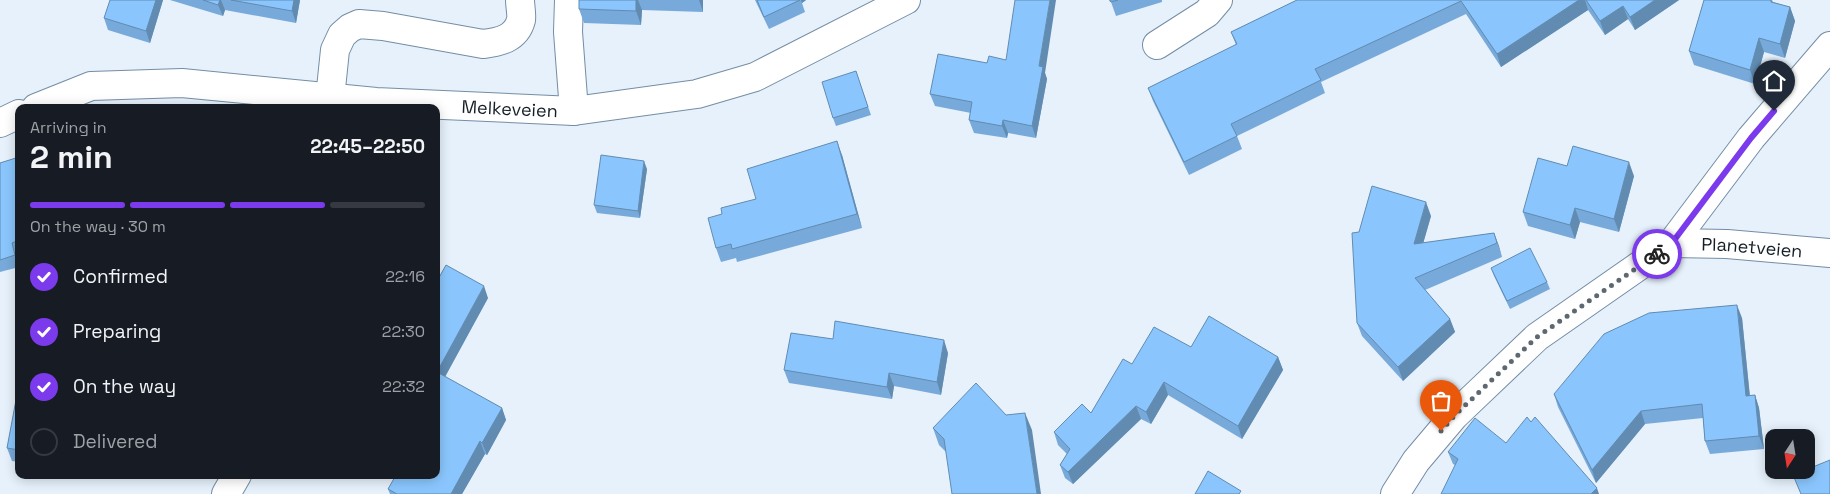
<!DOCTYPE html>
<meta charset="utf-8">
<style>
:root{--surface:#171b24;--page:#242831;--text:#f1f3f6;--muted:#9ea1a6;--line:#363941;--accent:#7c3aed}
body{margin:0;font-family:"Space Grotesk",sans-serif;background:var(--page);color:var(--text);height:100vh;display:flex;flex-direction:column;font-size:19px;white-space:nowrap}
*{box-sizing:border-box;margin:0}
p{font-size:16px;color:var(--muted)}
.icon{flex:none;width:28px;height:28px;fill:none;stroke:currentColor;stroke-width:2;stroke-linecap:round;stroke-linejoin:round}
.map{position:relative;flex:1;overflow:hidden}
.details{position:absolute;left:15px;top:104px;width:425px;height:375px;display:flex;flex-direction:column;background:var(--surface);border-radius:10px;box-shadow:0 2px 12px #0003}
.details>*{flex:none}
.needle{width:32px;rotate:192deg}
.fabs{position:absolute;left:1765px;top:429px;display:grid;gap:10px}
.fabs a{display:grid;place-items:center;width:50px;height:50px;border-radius:10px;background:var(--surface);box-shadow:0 2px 12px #0003;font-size:25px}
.pin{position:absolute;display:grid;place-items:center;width:42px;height:42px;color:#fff;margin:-51px -21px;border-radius:50% 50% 50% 0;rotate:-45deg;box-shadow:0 0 5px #0007}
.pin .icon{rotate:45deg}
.courier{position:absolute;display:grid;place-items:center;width:50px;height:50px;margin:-25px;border:4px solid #7c3aed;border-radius:50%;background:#fff;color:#222;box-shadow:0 1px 6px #0007}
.head em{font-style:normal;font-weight:700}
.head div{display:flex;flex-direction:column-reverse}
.head{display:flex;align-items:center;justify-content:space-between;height:85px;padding:0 15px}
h1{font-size:32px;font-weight:700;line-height:38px}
.bar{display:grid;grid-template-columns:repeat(4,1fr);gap:8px 5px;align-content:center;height:60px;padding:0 15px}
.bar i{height:6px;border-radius:4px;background:var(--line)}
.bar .current{background:var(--accent)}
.bar p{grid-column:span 4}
ol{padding:0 15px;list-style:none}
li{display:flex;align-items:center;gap:15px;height:55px}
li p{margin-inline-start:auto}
li .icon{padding:5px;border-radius:50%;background:var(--accent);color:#fff;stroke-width:4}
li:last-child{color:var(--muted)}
li i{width:28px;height:28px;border:2px solid var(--line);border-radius:50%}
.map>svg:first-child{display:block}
</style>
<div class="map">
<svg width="1830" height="494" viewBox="0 0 1830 494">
<rect width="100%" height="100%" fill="#e6f1fb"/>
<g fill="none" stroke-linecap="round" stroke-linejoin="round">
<defs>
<g id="minor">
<path d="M 569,0 L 568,32 L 574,111"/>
<path d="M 1157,45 L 1207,13 L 1218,0"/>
<path d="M 330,98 L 335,50 L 342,35 L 350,28 L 359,24 L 383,26 L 483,44 C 499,42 516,39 521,20 C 522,15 520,6 520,0"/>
<path id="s1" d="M 36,108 L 91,86 L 182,83 L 376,102 L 574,111 L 697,94 L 755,77 L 906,0"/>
<path d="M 0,123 L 19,114"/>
<path id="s2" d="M 1672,243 L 1727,244 L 1830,253"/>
<path d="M 226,494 L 237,475"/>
<path d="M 1395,494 L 1416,461 L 1454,416 L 1537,337 L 1672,243 L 1751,138 L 1830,46"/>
</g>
</defs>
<use href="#minor" stroke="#748da5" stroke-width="30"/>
<use href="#minor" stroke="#fff" stroke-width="28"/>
</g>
<g fill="#77aada">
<path d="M 163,0 L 150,43 L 108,30 L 104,18 Z"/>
<path d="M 170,0 L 300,0 L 296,23 L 225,10 L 223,16 Z"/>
<path d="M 579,0 L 703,0 L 703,12 L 642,10 L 641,25 L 584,23 L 579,9 Z"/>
<path d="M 755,0 L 806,0 L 802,3 L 805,12 L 769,29 Z"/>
<path d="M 1109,0 L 1162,0 L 1162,2 L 1116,16 L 1111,2 L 1110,2 Z"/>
<path d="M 1297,0 L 1679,0 L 1635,30 L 1628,19 L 1605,35 L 1588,10 L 1501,67 L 1466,14 L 1321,82 L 1325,93 L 1237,136 L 1242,149 L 1189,175 L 1153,101 L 1148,88 L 1236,45 L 1231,32 Z"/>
<path d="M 1704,0 L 1772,0 L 1773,2 L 1790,7 L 1795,21 L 1785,58 L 1764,52 L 1755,84 L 1694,65 L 1689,51 Z"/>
<path d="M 987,63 L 1045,73 L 1047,79 L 1036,138 L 1008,133 L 1007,138 L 974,133 L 969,120 L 971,113 L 935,106 L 930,94 Z"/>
<path d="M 856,72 L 871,115 L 836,126 L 833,118 Z"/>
<path d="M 842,155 L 862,228 L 737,262 L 736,258 L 721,262 L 716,248 L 722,214 L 756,199 Z"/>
<path d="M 19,157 L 19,254 L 16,255 L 19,264 L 19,267 L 0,272 L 0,163 Z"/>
<path d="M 1567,166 L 1634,176 L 1619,232 L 1580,222 L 1575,239 L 1528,226 L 1523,212 Z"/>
<path d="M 647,169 L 640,218 L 597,213 L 594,205 Z"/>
<path d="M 1431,216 L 1423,243 L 1494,233 L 1502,257 L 1425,290 L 1450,319 L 1455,332 L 1403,381 L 1362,336 L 1357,323 L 1359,232 Z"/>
<path d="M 1491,268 L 1547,282 L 1550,289 L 1510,309 L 1494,276 Z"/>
<path d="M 436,283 L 488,298 L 445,377 L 502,408 L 506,420 L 487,455 L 485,454 L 462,494 L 390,494 L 388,489 L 436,475 Z"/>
<path d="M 1742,318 L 1750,396 L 1755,395 L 1759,408 L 1764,449 L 1710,454 L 1705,441 L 1703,418 L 1645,424 L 1596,483 L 1558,407 L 1554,394 Z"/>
<path d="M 833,339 L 948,353 L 941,395 L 894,386 L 892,399 L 789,383 L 784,370 Z"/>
<path d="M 1191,347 L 1278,357 L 1283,370 L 1242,439 L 1168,395 L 1151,424 L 1141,419 L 1073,484 L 1065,478 L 1060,465 L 1067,454 L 1058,445 L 1054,432 L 1091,413 L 1132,364 Z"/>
<path d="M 19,384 L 19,462 L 12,461 L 7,448 Z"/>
<path d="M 1006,415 L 1032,430 L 946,452 L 939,445 L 933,428 Z"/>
<path d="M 1506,443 L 1455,465 L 1453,464 L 1448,452 Z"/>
</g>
<g fill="#618bb1">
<path d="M 156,0 L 163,0 L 150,43 L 146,31 Z"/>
<path d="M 220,0 L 221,0 L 225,10 L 223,16 L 218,5 Z"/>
<path d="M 294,0 L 300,0 L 296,23 L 292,11 Z"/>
<path d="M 636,0 L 638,0 L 642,10 L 641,25 L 636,11 Z"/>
<path d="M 699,0 L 703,0 L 703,12 Z"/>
<path d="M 801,0 L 806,0 L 802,3 Z"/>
<path d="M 1050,0 L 1056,0 L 1045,73 L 1047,79 L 1036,138 L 1032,126 L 1039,66 Z"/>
<path d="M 1579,0 L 1585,0 L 1588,10 L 1501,67 L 1497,54 Z"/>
<path d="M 1655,0 L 1679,0 L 1635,30 L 1630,17 Z"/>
<path d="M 1623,6 L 1628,19 L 1605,35 L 1600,21 Z"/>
<path d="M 1790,7 L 1795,21 L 1785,58 L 1780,44 Z"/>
<path d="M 1759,38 L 1764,52 L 1755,84 L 1750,70 Z"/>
<path d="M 1003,120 L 1008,133 L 1007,138 L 1002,126 Z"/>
<path d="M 837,141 L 842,155 L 862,228 L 857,214 Z"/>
<path d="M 644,161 L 647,169 L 640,218 L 638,211 Z"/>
<path d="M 1629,162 L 1634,176 L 1619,232 L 1614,219 Z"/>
<path d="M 1426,202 L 1431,216 L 1419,258 L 1414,244 Z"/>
<path d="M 1575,208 L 1580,222 L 1575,239 L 1570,225 Z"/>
<path d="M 1494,233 L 1499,246 L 1502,257 L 1497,243 Z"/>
<path d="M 484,286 L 488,298 L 441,384 L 437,372 Z"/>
<path d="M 1737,305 L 1742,318 L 1751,409 L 1746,396 Z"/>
<path d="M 1450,319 L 1455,332 L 1403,381 L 1398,367 Z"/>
<path d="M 944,340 L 948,353 L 941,395 L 937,382 Z"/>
<path d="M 1278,357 L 1283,370 L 1242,439 L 1238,426 Z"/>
<path d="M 889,373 L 894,386 L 892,399 L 887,387 Z"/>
<path d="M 1164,382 L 1168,395 L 1151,424 L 1146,412 Z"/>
<path d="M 1755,395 L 1759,408 L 1764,449 L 1759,436 Z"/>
<path d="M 1136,406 L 1141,419 L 1073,484 L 1068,472 Z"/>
<path d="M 502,408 L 506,420 L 487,455 L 482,443 Z"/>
<path d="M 1641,411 L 1645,424 L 1596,483 L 1592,470 Z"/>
<path d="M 1025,413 L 1032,430 L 1041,494 L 1037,494 Z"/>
<path d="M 480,441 L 485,454 L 462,494 L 451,494 Z"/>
<path d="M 1597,488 L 1599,494 L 1591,494 Z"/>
</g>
<g fill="#8ac6fd" stroke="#618bb1">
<path d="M 110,0 L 156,0 L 146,31 L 104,18 Z"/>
<path d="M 203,0 L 220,0 L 218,5 Z"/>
<path d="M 231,0 L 294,0 L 292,11 Z"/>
<path d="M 579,0 L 636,0 L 636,11 L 579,9 Z"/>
<path d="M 757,0 L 800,0 L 764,17 Z"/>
<path d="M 1015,0 L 1050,0 L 1039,66 L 1043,67 L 1032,126 L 1003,120 L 1002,126 L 969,120 L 972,102 L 930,94 L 938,54 L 987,63 L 989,56 L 1006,60 Z"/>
<path d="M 1110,0 L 1118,0 L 1111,2 Z"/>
<path d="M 1297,0 L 1579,0 L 1497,54 L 1461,1 L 1315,69 L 1321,80 L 1231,124 L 1237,136 L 1184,162 L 1148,88 L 1237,44 L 1231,32 Z"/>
<path d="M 1586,0 L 1655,0 L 1630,17 L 1623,6 L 1600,21 Z"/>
<path d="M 1704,0 L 1771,0 L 1771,2 L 1790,7 L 1780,44 L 1759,38 L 1750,70 L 1689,51 Z"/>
<path d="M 856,71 L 868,107 L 833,118 L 822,82 Z"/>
<path d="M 837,141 L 857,214 L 732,249 L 731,244 L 716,248 L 708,218 L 722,214 L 721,208 L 756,199 L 747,169 Z"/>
<path d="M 1573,146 L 1629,162 L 1614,219 L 1575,208 L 1570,225 L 1523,212 L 1538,158 L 1567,166 Z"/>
<path d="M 601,155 L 644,161 L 638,211 L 594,205 Z"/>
<path d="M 19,157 L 19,240 L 12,243 L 15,255 L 0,260 L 0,163 Z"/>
<path d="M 1372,186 L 1426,202 L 1414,244 L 1494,233 L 1497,243 L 1415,278 L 1450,319 L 1398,367 L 1357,323 L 1352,233 L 1359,232 Z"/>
<path d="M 1530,248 L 1547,282 L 1507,301 L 1491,268 Z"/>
<path d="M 446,265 L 484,286 L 437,372 L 502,408 L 482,443 L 480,441 L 451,494 L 397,494 L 388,489 L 396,475 L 436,475 L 436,283 Z"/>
<path d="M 1737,305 L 1746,396 L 1755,395 L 1759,436 L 1705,441 L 1702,404 L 1641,411 L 1592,470 L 1554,394 L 1604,334 L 1649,313 Z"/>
<path d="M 1209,316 L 1278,357 L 1238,426 L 1164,382 L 1146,412 L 1136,406 L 1068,472 L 1060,465 L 1070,449 L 1054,432 L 1082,404 L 1091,413 L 1123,359 L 1132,364 L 1154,327 L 1191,347 Z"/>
<path d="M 835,321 L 944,340 L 937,382 L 889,373 L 887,387 L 784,370 L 791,333 L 833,339 Z"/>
<path d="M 976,383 L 1006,415 L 1025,413 L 1037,494 L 952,494 L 944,439 L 933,428 Z"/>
<path d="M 19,384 L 19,450 L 7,448 Z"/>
<path d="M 1527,417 L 1531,422 L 1535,417 L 1597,488 L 1591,494 L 1441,494 L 1458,459 L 1448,452 L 1475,418 L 1506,443 Z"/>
<path d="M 1830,460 L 1830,494 L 1801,494 L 1793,475 Z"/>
<path d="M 1208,471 L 1241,491 L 1239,494 L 1195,494 Z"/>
</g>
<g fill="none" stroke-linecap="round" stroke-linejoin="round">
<path stroke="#5e6871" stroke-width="5" stroke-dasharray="0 9" d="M 1441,431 L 1454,416 L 1537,337 L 1657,254"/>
<path stroke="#7c3aed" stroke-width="6" d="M 1657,254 L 1672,243 L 1751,138 L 1774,111"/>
</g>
<g text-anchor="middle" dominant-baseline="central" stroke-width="5" stroke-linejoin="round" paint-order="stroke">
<g font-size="18" fill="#141e27" stroke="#fff">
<text stroke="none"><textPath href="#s1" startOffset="479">Melkeveien</textPath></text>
<text stroke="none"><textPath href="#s2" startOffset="80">Planetveien</textPath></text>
</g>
</g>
</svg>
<div class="fabs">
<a><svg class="needle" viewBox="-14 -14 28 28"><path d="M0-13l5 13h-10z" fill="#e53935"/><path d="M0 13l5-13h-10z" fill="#9ea1a6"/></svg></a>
</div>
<div class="pin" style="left:1441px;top:431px;background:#ea580c"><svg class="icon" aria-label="bag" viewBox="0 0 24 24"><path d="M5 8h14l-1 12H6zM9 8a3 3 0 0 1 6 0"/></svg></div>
<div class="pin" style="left:1774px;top:111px;background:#1f2937"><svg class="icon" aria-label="home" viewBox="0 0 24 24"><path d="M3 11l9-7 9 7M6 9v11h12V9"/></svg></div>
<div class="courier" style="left:1657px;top:254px"><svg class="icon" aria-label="bike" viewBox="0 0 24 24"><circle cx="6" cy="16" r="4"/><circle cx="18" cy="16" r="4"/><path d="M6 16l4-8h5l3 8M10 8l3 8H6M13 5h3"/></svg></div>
<section class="details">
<div class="head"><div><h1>2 min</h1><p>Arriving in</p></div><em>22:45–22:50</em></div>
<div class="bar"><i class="current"></i><i class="current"></i><i class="current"></i><i></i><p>On the way · 30 m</p></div>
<ol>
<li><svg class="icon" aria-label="check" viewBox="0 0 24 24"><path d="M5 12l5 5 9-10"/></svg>Confirmed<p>22:16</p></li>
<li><svg class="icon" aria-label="check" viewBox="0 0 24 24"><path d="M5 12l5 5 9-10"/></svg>Preparing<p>22:30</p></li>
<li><svg class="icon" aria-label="check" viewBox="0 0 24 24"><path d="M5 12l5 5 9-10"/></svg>On the way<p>22:32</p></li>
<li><i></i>Delivered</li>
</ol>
</section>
</div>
